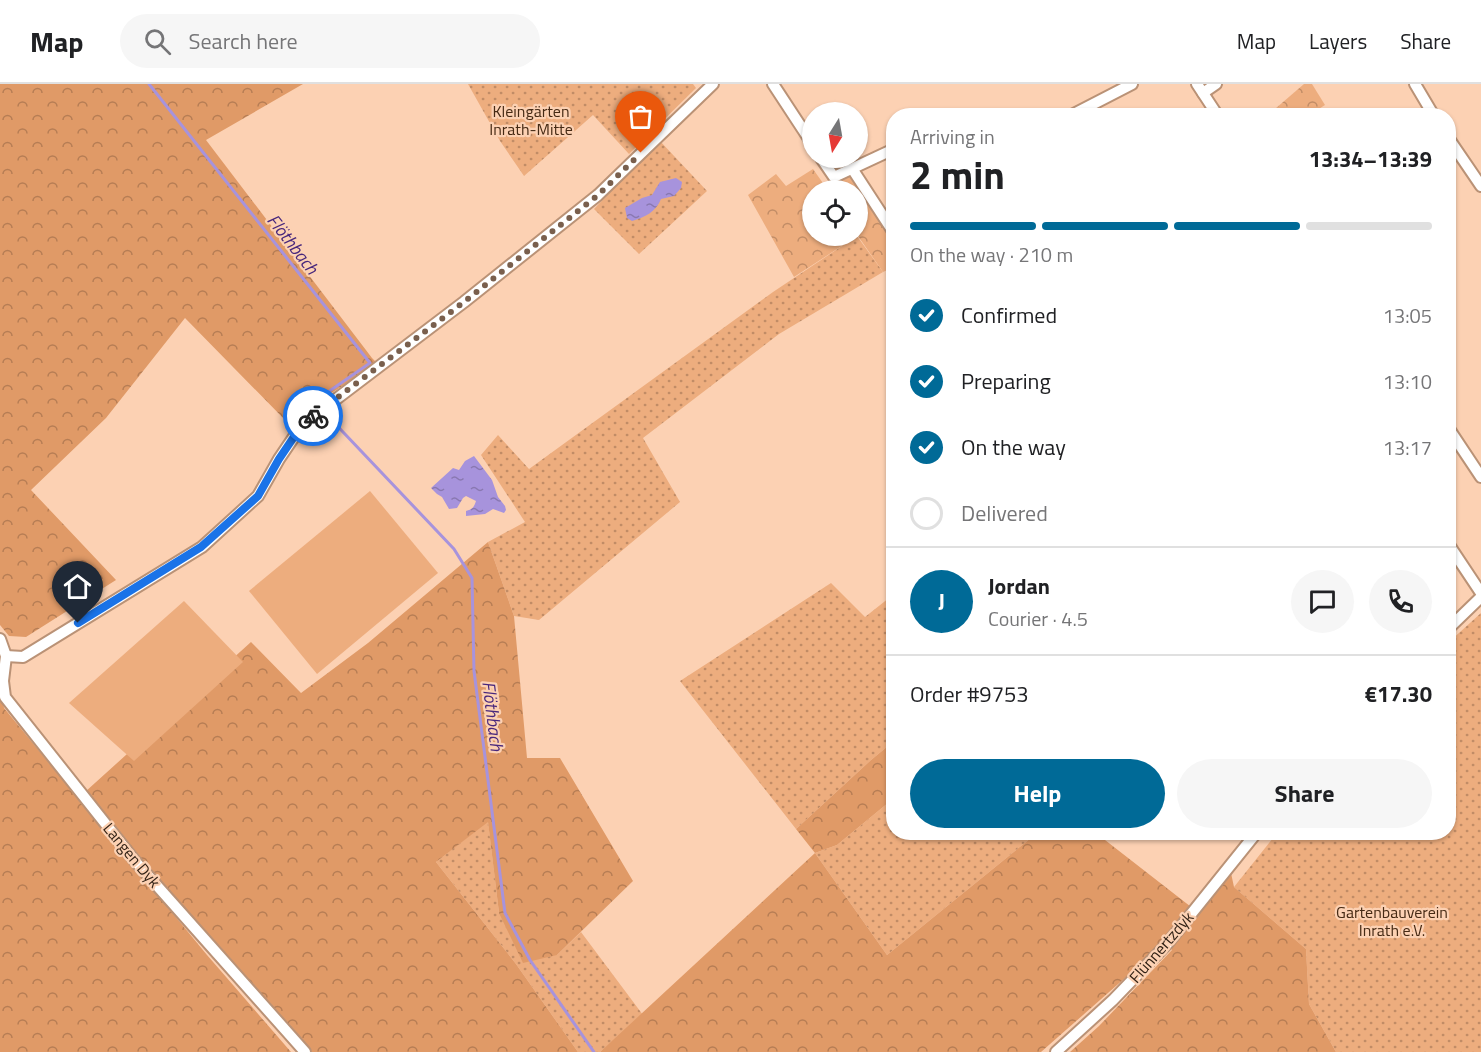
<!DOCTYPE html>
<meta charset="utf-8">
<style>
:root{--surface:#fff;--page:#f6f6f6;--text:#202124;--muted:#757577;--line:#e0e0e0;--accent:#006a97}
body{margin:0;font-family:"Titillium Web",sans-serif;background:var(--page);color:var(--text);height:100vh;display:flex;flex-direction:column;font-size:22px;white-space:nowrap}
*{box-sizing:border-box;margin:0}
p{font-size:20px;color:var(--muted)}
.icon{flex:none;width:33px;height:33px;fill:none;stroke:currentColor;stroke-width:2;stroke-linecap:round;stroke-linejoin:round}
.map{position:relative;flex:1;overflow:hidden}
.side{position:absolute;left:886px;top:24px;width:570px;height:732px;display:flex;flex-direction:column;background:var(--surface);border-radius:24px;box-shadow:0 2px 4px #0004}
.side>*{flex:none}
.needle{width:39px;rotate:191deg}
.controls{position:absolute;left:802px;top:18px;display:grid;gap:12px}
.controls a{display:grid;place-items:center;width:66px;height:66px;border-radius:50%;background:var(--surface);box-shadow:0 2px 4px #0004;font-size:30px}
.pin{position:absolute;display:grid;place-items:center;width:51px;height:51px;color:#fff;margin:-62px -26px;border-radius:50% 50% 50% 0;rotate:-45deg;box-shadow:0 0 6px #0007}
.pin .icon{rotate:45deg}
.courier{position:absolute;display:grid;place-items:center;width:60px;height:60px;margin:-30px;border:4px solid #1a73e8;border-radius:50%;background:#fff;color:#222;box-shadow:0 2px 8px #0007}
.summary em{font-style:normal;font-weight:700}
.summary div{display:flex;flex-direction:column-reverse}
.summary{display:flex;align-items:center;justify-content:space-between;height:102px;padding:0 24px}
h1{font-size:39px;font-weight:700;line-height:45px}
.bar{display:grid;grid-template-columns:repeat(4,1fr);gap:9px 6px;align-content:center;height:72px;padding:0 24px}
.bar i{height:8px;border-radius:4px;background:var(--line)}
.bar .active{background:var(--accent)}
.bar p{grid-column:span 4}
.line{display:flex;align-items:center;gap:15px;padding:0 24px;border-top:2px solid var(--line)}
.line div{flex:1}
.round{display:grid;place-items:center;flex:none;width:63px;height:63px;border-radius:32px;background:var(--page)}
ol{padding:0 24px;list-style:none}
li{display:flex;align-items:center;gap:18px;height:66px}
li p{margin-inline-start:auto}
li .icon{padding:6px;border-radius:50%;background:var(--accent);color:#fff;stroke-width:4}
li:last-child{color:var(--muted)}
li i{width:33px;height:33px;border:3px solid var(--line);border-radius:50%}
.primary-button{display:flex;gap:12px;margin-top:auto;padding:12px 24px}
.primary-button a{flex:1;height:69px;border-radius:36px;background:var(--accent);color:#fff;font-size:24px;font-weight:700;line-height:69px;text-align:center}
.primary-button a+a{background:var(--page);color:var(--text)}
header{display:flex;align-items:center;gap:36px;box-sizing:border-box;height:84px;padding:0 30px;background:var(--surface);border-bottom:2px solid var(--line)}
header strong{font-size:28px}
nav{display:flex;gap:33px;margin-inline-start:auto;font-size:21px}
.search{width:420px;height:54px;background:var(--page);display:flex;align-items:center;gap:15px;box-sizing:border-box;padding:0 21px;border-radius:33px;color:var(--muted);font-size:22px}
.map>svg:first-child{display:block}
</style>
<header>
<strong>Map</strong>
<div class="search"><svg class="icon" aria-label="search" viewBox="0 0 24 24"><circle cx="10" cy="10" r="6"/><path d="M15 15l6 6"/></svg>Search here</div>
<nav><a>Map</a><a>Layers</a><a>Share</a></nav>
</header>
<div class="map">
<svg width="1481" height="968" viewBox="0 0 1481 968">
<defs>
<pattern id="grass-dots" width="8" height="8" patternUnits="userSpaceOnUse" patternTransform="scale(1.5)"><rect width="8" height="8" fill="#edad7e"/><path d="M2 2h.1M6 6h.1" fill="none" stroke="#c18c66" stroke-width="1.8" stroke-linecap="round"/></pattern>
<pattern id="forest-crowns" width="20" height="18" patternUnits="userSpaceOnUse" patternTransform="scale(1.5)"><rect width="20" height="18" fill="#e09a67"/><path d="M2 6a3 3 0 1 1 6 0M12 15a3 3 0 1 1 6 0" fill="none" stroke="#b67d54"/></pattern>
<pattern id="park-crowns" width="20" height="18" patternUnits="userSpaceOnUse" patternTransform="scale(1.5)"><rect width="20" height="18" fill="#edad7e"/><path d="M2 6a3 3 0 1 1 6 0M12 15a3 3 0 1 1 6 0" fill="none" stroke="#c18c66"/></pattern>
<pattern id="water-ripples" width="26" height="14" patternUnits="userSpaceOnUse" patternTransform="scale(1.5)"><rect width="26" height="14" fill="#a793dc"/><path d="M2 4q2-2 4 0t4 0M15 11q2-2 4 0t4 0" fill="none" stroke="#8978b1"/></pattern>
</defs>
<rect width="100%" height="100%" fill="#fcd1b3"/>
<g fill="url(#grass-dots)">
<path d="M 468,0 L 693,0 L 696,4 L 629,70 L 593,31 L 524,92 L 500,57 Z"/>
<path d="M 659,56 L 707,107 L 639,170 L 594,125 Z"/>
<path d="M 857,152 L 883,188 L 779,250 L 643,354 L 680,418 L 539,536 L 514,532 L 488,458 L 525,438 L 481,371 L 498,351 L 529,385 L 773,208 Z"/>
<path d="M 831,499 L 865,533 L 894,510 L 894,657 L 871,676 L 796,745 L 680,597 Z"/>
<path d="M 1481,529 L 1481,968 L 1336,968 L 1309,920 L 1306,865 L 1234,803 L 1277,749 L 1449,748 L 1449,558 Z"/>
<path d="M 894,714 L 894,748 L 1037,749 L 887,871 L 815,769 L 837,761 Z"/>
<path d="M 488,737 L 499,829 L 557,871 L 581,848 L 643,931 L 600,968 L 578,968 L 516,880 L 436,778 Z"/>
</g>
<g fill="url(#forest-crowns)">
<path d="M 0,0 L 303,0 L 206,56 L 372,274 L 378,280 L 286,337 L 185,234 L 106,334 L 31,406 L 116,496 L 26,553 L 9,552 L 0,541 Z"/>
<path d="M 488,458 L 514,532 L 527,674 L 560,674 L 633,797 L 557,871 L 523,879 L 499,829 L 488,738 L 436,778 L 516,880 L 578,968 L 306,968 L 85,708 L 251,558 L 301,609 L 368,559 Z"/>
<path d="M 0,595 L 4,624 L 207,871 L 291,968 L 0,968 Z"/>
<path d="M 894,657 L 894,714 L 837,761 L 815,769 L 887,871 L 1037,749 L 1096,749 L 1195,826 L 1167,857 L 1041,968 L 600,968 L 815,769 L 796,745 L 871,676 Z"/>
<path d="M 1231,789 L 1234,803 L 1306,865 L 1309,920 L 1336,968 L 1070,968 L 1099,942 L 1172,866 L 1167,860 Z"/>
</g>
<g fill="url(#park-crowns)">
<path d="M 1304,0 L 1312,0 L 1325,21 L 1309,31 L 1268,31 Z"/>
<path d="M 813,85 L 825,102 L 851,90 L 894,156 L 894,183 L 883,188 L 858,152 L 858,106 L 813,106 L 813,152 L 857,152 L 794,193 L 748,111 L 776,90 L 786,102 Z"/>
</g>
<g fill="#edad7e">
<path d="M 370,407 L 438,489 L 317,590 L 249,507 Z"/>
<path d="M 184,517 L 243,578 L 134,677 L 69,619 Z"/>
</g>
<g fill="url(#water-ripples)">
<path d="M 676,94 L 682,98 L 681,104 L 674,112 L 661,115 C 656,128 645,133 632,137 L 627,134 L 625,124 L 642,114 L 652,111 L 660,98 Z"/>
<path d="M 474,372 L 492,396 L 498,413 L 505,422 L 506,426 L 504,429 L 493,425 L 485,430 L 466,432 L 466,427 C 473,425 474,423 476,417 L 466,412 L 463,414 L 457,424 L 449,425 L 442,413 L 437,410 L 431,404 L 453,384 L 459,386 L 465,377 Z"/>
</g>
<g fill="none" stroke-linecap="round" stroke-linejoin="round">
<g stroke="#a793dc" stroke-width="3">
<path d="M 149,0 L 370,279 L 315,317 L 320,322"/>
<path d="M 325,329 L 454,465 L 472,494 L 474,587 L 505,829 L 530,876 L 594,968"/>
</g>
<defs>
<g id="minor">
<path d="M 773,0 L 813,61"/>
<path d="M 1197,0 L 1218,32"/>
<path d="M 1415,0 L 1434,32"/>
<path d="M 1203,9 L 1216,0"/>
<path d="M 963,32 L 966,32"/>
<path d="M 1070,32 L 1132,0"/>
<path d="M 1449,55 L 1481,102"/>
<path d="M 821,74 L 834,93 L 894,65"/>
<path d="M 853,86 L 894,149"/>
<path d="M 1449,345 L 1481,393"/>
<path d="M 1449,461 L 1481,509"/>
<path d="M 1449,544 L 1481,513"/>
<path d="M 0,555 L 6,572 L 3,597 L 5,613 L 135,777 L 305,968"/>
<path d="M 6,572 L 23,573 L 202,463 L 258,412 L 279,375 L 302,341 L 464,218 L 598,111 L 713,0"/>
<path d="M 1056,968 L 1113,916 L 1167,860 L 1257,748"/>
</g>
</defs>
<use href="#minor" stroke="#ba9276" stroke-width="14"/>
<use href="#minor" stroke="#fff" stroke-width="10"/>
</g>
<g fill="none" stroke-linecap="round" stroke-linejoin="round">
<path stroke="#795f4d" stroke-width="6" stroke-dasharray="0 10.8" d="M 313,332 L 464,218 L 598,111 L 641,69"/>
<path stroke="#1a73e8" stroke-width="8" d="M 78,539 L 201,463 L 258,412 L 279,375 L 302,341 L 313,332"/>
</g>
<g text-anchor="middle" dominant-baseline="central" stroke-width="4.5" stroke-linejoin="round" paint-order="stroke">
<g font-size="16" fill="#462a14" stroke="#fcd1b3">
<text x="531" y="27">Kleingärten<tspan x="531" dy="18">Inrath-Mitte</tspan></text>
<text x="1392" y="828">Gartenbauverein<tspan x="1392" dy="18">Inrath e.V.</tspan></text>
</g>
<g font-size="16" fill="#322216" stroke="#fcd1b3">
<text transform="translate(132 771) rotate(50)">Langen Dyk</text>
<text transform="translate(1161 863) rotate(-49)">Flünnertzdyk</text>
</g>
<g font-size="18" font-style="italic" fill="#48277c" stroke="#fcd1b3">
<text transform="translate(293 160) rotate(52)">Flöthbach</text>
<text transform="translate(493 632) rotate(83)">Flöthbach</text>
</g>
</g>
</svg>
<div class="controls">
<a><svg class="needle" viewBox="-14 -14 28 28"><path d="M0-13l5 13h-10z" fill="#e53935"/><path d="M0 13l5-13h-10z" fill="#757577"/></svg></a>
<a><svg class="icon" aria-label="locate" viewBox="0 0 24 24"><circle cx="12" cy="12" r="6"/><path d="M12 2v4M12 18v4M2 12h4M18 12h4"/></svg></a>
</div>
<div class="pin" style="left:641px;top:69px;background:#ea580c"><svg class="icon" aria-label="bag" viewBox="0 0 24 24"><path d="M5 8h14l-1 12H6zM9 8a3 3 0 0 1 6 0"/></svg></div>
<div class="pin" style="left:78px;top:539px;background:#1f2937"><svg class="icon" aria-label="home" viewBox="0 0 24 24"><path d="M3 11l9-7 9 7M6 9v11h12V9"/></svg></div>
<div class="courier" style="left:313px;top:332px"><svg class="icon" aria-label="bike" viewBox="0 0 24 24"><circle cx="6" cy="16" r="4"/><circle cx="18" cy="16" r="4"/><path d="M6 16l4-8h5l3 8M10 8l3 8H6M13 5h3"/></svg></div>
<section class="side">
<div class="summary"><div><h1>2 min</h1><p>Arriving in</p></div><em>13:34–13:39</em></div>
<div class="bar"><i class="active"></i><i class="active"></i><i class="active"></i><i></i><p>On the way · 210 m</p></div>
<ol>
<li><svg class="icon" aria-label="check" viewBox="0 0 24 24"><path d="M5 12l5 5 9-10"/></svg>Confirmed<p>13:05</p></li>
<li><svg class="icon" aria-label="check" viewBox="0 0 24 24"><path d="M5 12l5 5 9-10"/></svg>Preparing<p>13:10</p></li>
<li><svg class="icon" aria-label="check" viewBox="0 0 24 24"><path d="M5 12l5 5 9-10"/></svg>On the way<p>13:17</p></li>
<li><i></i>Delivered</li>
</ol>
<div class="line" style="height:108px"><b class="round" style="background:var(--accent);color:#fff">J</b><div><b>Jordan</b><p>Courier · 4.5</p></div><a class="round"><svg class="icon" aria-label="chat" viewBox="0 0 24 24"><path d="M4 5h16v11H9l-5 4z"/></svg></a><a class="round"><svg class="icon" aria-label="phone" viewBox="0 0 24 24"><path d="M5 4h4l2 5-3 2q2 4 5 5l2-3 5 2v4C11 20 4 13 5 4z"/></svg></a></div>
<div class="line" style="height:78px"><div>Order #9753</div><b>€17.30</b></div>
<div class="primary-button"><a>Help</a><a>Share</a></div>
</section>
</div>
